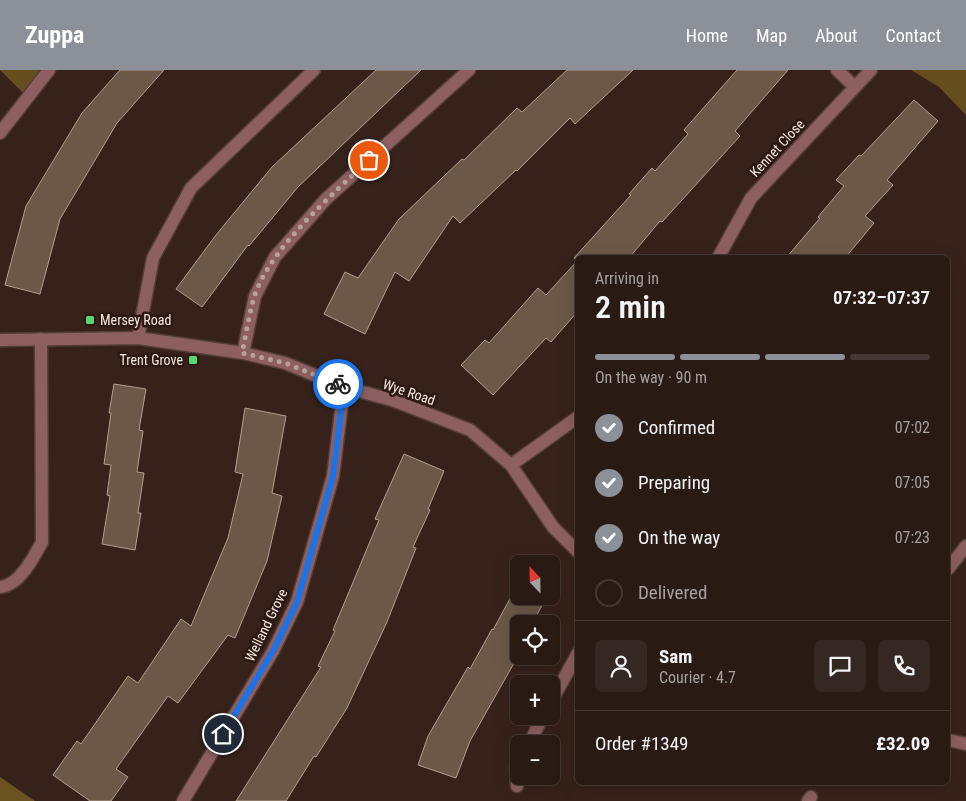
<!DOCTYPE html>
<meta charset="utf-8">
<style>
:root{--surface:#291a14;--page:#352722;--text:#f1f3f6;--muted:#a5a1a0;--line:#453834;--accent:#8c9099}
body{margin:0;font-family:"Roboto Condensed",sans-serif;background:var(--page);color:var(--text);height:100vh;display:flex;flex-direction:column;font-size:19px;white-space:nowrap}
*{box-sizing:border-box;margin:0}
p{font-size:16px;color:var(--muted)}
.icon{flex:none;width:28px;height:28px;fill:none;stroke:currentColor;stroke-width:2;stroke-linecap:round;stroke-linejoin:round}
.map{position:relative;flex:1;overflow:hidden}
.drawer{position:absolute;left:575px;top:185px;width:375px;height:530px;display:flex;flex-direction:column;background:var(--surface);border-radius:8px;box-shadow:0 5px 20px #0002,0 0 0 1px var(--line)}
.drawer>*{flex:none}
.needle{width:32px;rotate:338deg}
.controls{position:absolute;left:510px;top:485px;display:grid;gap:10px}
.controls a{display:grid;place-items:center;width:50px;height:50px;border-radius:8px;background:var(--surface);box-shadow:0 5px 20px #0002,0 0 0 1px var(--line);font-size:25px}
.pin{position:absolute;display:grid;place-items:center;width:42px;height:42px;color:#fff;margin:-21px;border:2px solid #fff;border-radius:50%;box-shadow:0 1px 5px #0007}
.courier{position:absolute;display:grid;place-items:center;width:50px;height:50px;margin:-25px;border:4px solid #1a73e8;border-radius:50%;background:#fff;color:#222;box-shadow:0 1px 6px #0007}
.overview em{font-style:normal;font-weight:600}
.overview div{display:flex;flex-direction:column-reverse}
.overview{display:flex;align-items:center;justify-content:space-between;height:85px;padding:0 20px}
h1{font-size:32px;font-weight:600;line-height:38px}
.bar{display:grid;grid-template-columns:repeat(4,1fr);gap:8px 5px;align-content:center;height:60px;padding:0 20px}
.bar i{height:6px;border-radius:4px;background:var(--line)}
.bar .current{background:var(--accent)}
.bar p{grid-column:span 4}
.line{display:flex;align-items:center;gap:12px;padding:0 20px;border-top:1px solid var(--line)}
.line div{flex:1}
.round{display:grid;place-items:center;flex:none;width:52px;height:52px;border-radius:8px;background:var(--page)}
ol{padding:0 20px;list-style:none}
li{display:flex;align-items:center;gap:15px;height:55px}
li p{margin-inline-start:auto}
li .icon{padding:5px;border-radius:50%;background:var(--accent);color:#fff;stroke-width:4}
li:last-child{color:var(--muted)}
li i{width:28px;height:28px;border:2px solid var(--line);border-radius:50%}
header{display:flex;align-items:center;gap:30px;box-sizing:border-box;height:70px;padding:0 25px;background:var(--accent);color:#fff}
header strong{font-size:24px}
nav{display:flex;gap:28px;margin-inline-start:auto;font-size:18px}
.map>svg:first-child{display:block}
</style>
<header>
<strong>Zuppa</strong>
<nav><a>Home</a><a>Map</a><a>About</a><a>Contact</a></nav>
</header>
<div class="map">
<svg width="966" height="731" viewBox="0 0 966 731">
<rect width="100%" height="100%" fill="#37221b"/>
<g fill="#654e1e">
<path d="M 0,0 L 49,0 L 27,27 Z"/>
<path d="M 911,0 L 966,0 L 966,45 L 939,17 Z"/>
</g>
<path fill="#6a5221" d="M 0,707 L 35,731 L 0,731 Z"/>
<g fill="#6b5848" stroke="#b49e8d">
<path d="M 120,0 L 164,0 L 117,53 L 60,149 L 40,224 L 5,215 L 26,136 L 82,43 Z"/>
<path d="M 376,0 L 421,0 L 298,117 L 249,176 L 248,175 L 202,237 L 176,219 L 216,165 L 272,97 Z"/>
<path d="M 567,0 L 633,0 L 575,54 L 570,48 L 517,101 L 516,100 L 460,153 L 453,146 L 409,211 L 395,202 L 365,264 L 324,244 L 345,202 L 358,208 L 399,149 L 462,89 L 464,90 L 517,38 L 522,42 Z"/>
<path d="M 737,0 L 788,0 L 735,61 L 740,66 L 662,152 L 660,151 L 629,188 L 574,188 L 631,125 L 629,124 L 652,98 L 655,101 L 688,64 L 684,60 Z"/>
<path d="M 914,30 L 938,51 L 887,110 L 893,115 L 865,146 L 874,153 L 845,188 L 786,188 L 820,148 L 818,147 L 844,116 L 836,110 L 859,85 L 861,86 Z"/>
<path d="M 578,190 L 578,241 L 551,272 L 546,268 L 493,325 L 461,295 L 485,270 L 489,273 L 538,218 L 546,225 Z"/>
<path d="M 114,314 L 146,319 L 139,360 L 143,361 L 137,402 L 144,403 L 138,443 L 141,443 L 135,480 L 102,474 L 110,426 L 107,425 L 111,395 L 104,394 L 111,343 L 109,343 Z"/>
<path d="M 245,338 L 286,346 L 272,423 L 282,426 L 267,491 L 235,568 L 228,565 L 178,633 L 168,626 L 116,699 L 128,707 L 111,731 L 90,731 L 53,705 L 77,671 L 81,674 L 128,606 L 138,613 L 181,549 L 191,556 L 228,468 L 243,404 L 235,402 Z"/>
<path d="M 404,384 L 444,401 L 428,439 L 430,440 L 413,477 L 416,478 L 387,552 L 347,638 L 316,687 L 314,686 L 286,731 L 236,731 L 321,597 L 318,596 L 335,561 L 333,560 L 379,450 L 375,449 Z"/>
<path d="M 519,512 L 519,526 L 547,526 L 532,554 L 519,554 L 519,579 L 515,586 L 518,586 L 470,671 L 456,708 L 418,695 L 428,666 L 468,597 L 470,599 L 492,559 L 493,560 Z"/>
</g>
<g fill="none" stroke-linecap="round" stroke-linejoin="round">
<defs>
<g id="minor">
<path d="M 837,0 L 855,17"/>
<path d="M 0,63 L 49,0"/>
<path d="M 718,188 L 751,128 L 871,0"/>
<path d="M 138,268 L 153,188 L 191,118 L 314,0"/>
<path d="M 0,270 L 138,268 L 243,283 L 285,293 L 344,317 L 392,330 L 470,360 L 511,395 L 553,457 L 578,482"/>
<path d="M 243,283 L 255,226 L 275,187 L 326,129 L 469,0"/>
<path d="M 511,395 L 578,347"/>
<path d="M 948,499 L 966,476"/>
<path d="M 0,517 C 19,516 34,487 42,472 L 41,269"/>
<path d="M 551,632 L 578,583"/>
<path d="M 948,670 L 966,674"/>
<path d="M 529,674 L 543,646"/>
<path d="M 517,716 L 516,697 L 519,692"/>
<path d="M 183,731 L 273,581 L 297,532 L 333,406 L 344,317"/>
<path d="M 808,731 L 811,727"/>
</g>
</defs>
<use href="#minor" stroke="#523e37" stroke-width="15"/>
<use href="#minor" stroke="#8d5f60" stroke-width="12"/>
</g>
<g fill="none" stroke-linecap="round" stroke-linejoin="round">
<path stroke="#b4a39d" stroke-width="5" stroke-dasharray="0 9" d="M 338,314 L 285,293 L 242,283 C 246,265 249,245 254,227 C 271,177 331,126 369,90"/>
<path stroke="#1a73e8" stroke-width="6" d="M 223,664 L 273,581 L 297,532 L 333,406 L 344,317 L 338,314"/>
</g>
<g fill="#5bd56e" stroke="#2d1912" stroke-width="2">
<rect x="85" y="245" width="10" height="10" rx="2.5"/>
<rect x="188" y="285" width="10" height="10" rx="2.5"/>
</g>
<g text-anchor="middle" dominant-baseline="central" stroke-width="5" stroke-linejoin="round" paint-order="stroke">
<g font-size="14" fill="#f7e8e3" stroke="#2d1912">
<text transform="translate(777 78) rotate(-47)">Kennet Close</text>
<text transform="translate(409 322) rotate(19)">Wye Road</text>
<text transform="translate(266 555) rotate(-64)">Welland Grove</text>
</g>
<g font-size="14" fill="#f7e8e3" stroke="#2d1912" text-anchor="start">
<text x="100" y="250">Mersey Road</text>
<text x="183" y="290" text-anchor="end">Trent Grove</text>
</g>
</g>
</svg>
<div class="controls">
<a><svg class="needle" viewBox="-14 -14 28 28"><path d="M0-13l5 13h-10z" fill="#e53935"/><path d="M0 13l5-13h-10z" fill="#a5a1a0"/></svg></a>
<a><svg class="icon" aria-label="locate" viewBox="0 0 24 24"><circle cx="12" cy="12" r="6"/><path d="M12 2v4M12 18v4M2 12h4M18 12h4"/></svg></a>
<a>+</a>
<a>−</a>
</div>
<div class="pin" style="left:369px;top:90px;background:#ea580c"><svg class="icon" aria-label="bag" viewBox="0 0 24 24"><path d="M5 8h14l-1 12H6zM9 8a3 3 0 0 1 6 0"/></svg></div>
<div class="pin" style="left:223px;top:664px;background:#1f2937"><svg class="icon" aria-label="home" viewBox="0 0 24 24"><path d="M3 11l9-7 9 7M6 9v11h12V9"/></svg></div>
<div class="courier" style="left:338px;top:314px"><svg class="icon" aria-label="bike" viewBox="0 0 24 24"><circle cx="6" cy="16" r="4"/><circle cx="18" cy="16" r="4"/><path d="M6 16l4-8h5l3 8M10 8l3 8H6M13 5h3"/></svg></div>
<section class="drawer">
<div class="overview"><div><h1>2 min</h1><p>Arriving in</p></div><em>07:32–07:37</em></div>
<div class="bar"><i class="current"></i><i class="current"></i><i class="current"></i><i></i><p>On the way · 90 m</p></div>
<ol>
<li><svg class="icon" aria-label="check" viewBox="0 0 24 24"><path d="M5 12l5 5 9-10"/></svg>Confirmed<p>07:02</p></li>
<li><svg class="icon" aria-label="check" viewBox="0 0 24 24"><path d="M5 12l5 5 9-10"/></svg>Preparing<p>07:05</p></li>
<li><svg class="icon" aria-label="check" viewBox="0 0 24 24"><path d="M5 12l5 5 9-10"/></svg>On the way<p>07:23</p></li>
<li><i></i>Delivered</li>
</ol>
<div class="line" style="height:90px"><a class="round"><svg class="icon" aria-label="person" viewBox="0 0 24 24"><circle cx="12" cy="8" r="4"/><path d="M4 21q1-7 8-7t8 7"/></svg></a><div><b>Sam</b><p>Courier · 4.7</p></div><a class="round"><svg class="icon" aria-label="chat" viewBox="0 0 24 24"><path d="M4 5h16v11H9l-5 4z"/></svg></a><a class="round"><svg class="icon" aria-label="phone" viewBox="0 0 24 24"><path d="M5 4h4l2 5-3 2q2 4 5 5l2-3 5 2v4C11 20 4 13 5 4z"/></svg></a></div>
<div class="line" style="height:65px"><div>Order #1349</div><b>£32.09</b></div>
</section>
</div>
